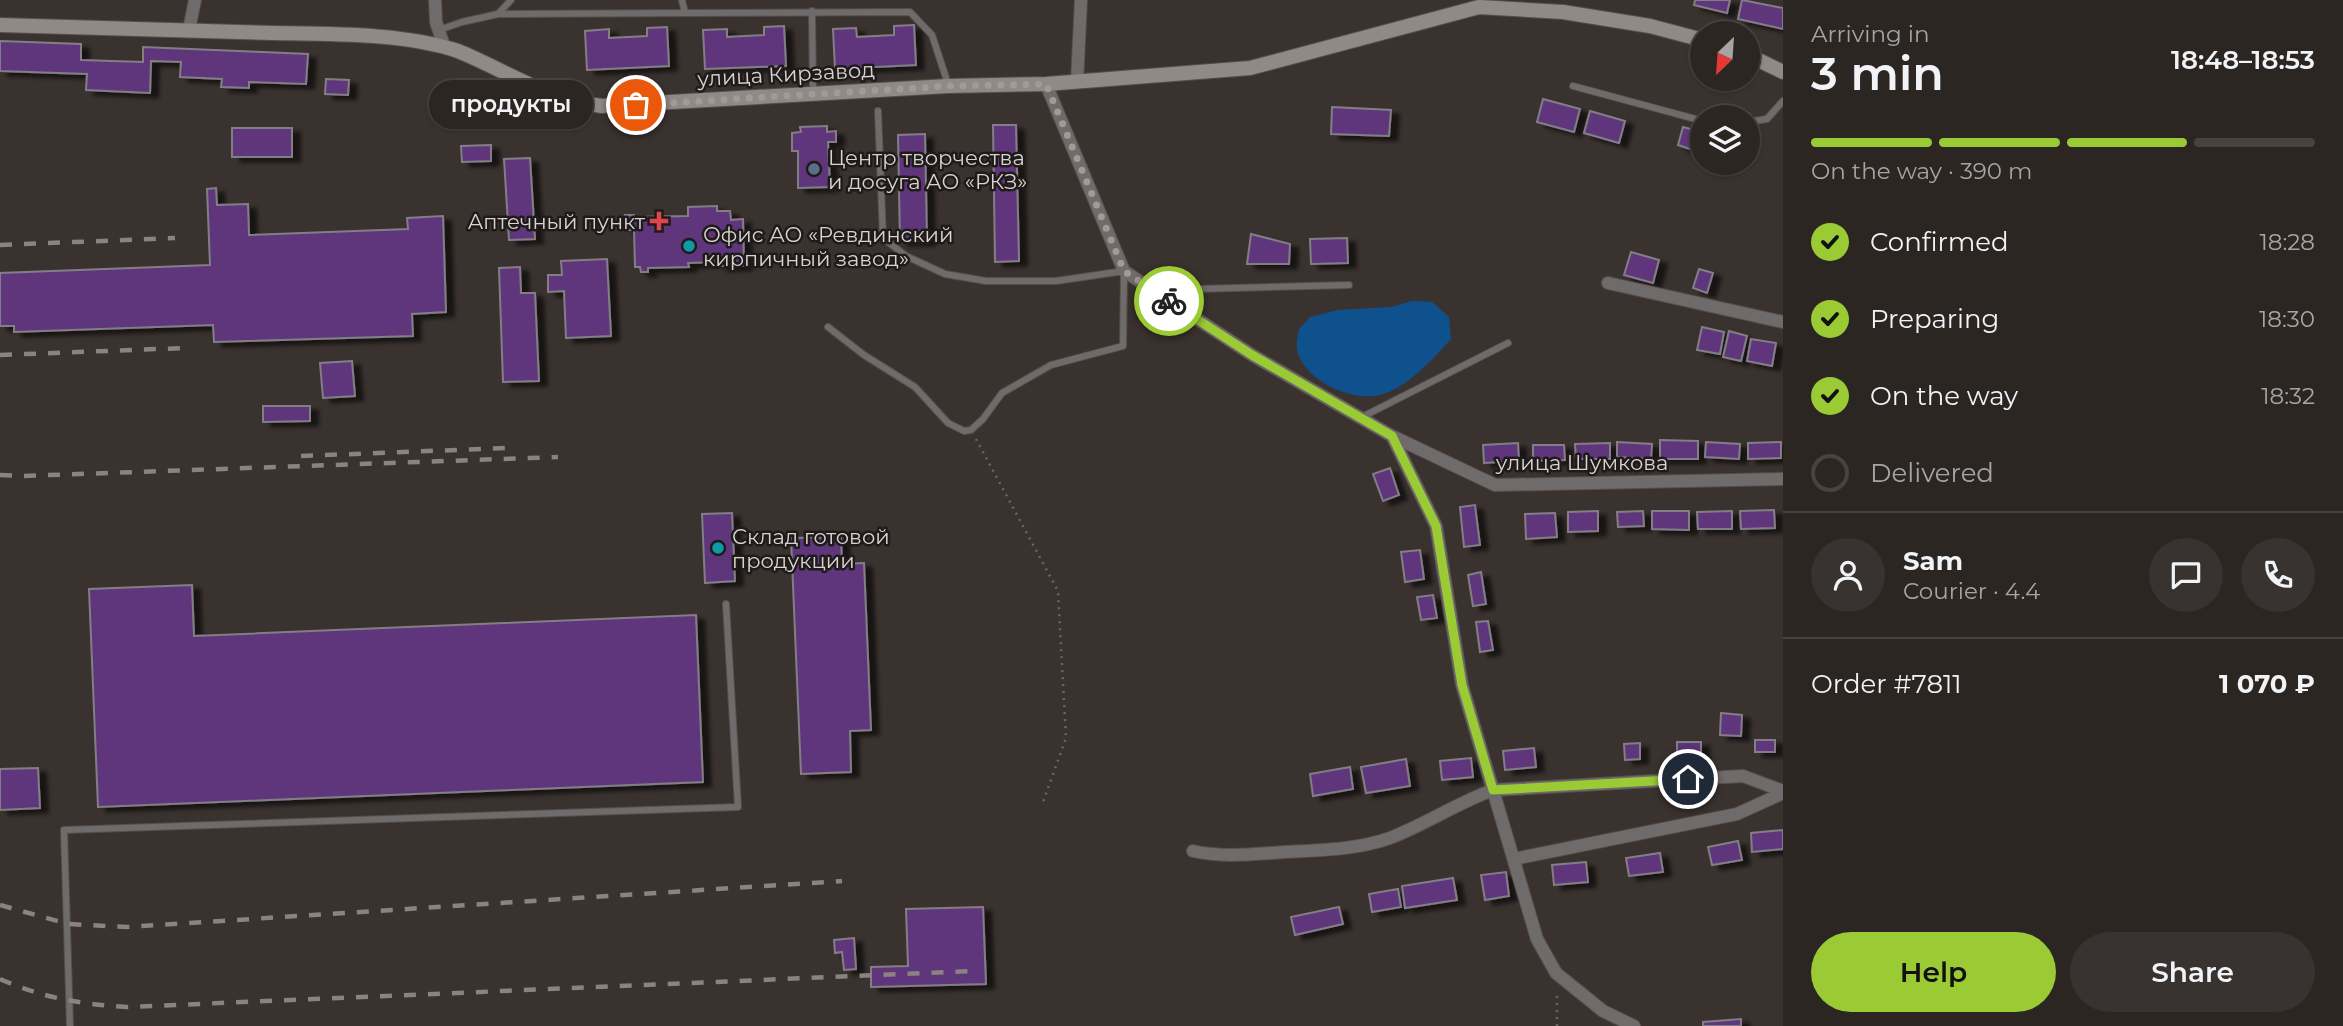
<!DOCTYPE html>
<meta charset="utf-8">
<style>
:root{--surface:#2c2623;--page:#383230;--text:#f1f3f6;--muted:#a6a5a6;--line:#484341;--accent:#9acb35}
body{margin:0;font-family:Montserrat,sans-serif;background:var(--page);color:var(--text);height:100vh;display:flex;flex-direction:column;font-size:26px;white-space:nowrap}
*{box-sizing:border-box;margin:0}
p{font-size:23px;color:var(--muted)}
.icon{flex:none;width:38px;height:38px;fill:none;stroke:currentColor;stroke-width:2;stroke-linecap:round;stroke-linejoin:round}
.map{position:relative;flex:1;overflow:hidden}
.drawer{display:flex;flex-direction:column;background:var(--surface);width:560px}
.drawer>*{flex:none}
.needle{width:46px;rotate:205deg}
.controls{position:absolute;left:1690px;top:21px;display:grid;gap:14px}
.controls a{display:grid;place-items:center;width:70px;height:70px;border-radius:50%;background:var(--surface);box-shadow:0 2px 5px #0004,0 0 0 2px var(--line);font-size:35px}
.pin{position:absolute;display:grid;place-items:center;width:60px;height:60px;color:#fff;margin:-30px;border:4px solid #fff;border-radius:50%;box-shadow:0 2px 7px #0007}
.courier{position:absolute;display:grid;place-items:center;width:70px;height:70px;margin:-35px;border:5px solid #9acb35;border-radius:50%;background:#fff;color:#222;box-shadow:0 2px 9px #0007}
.bubble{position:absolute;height:49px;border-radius:24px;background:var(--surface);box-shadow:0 2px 5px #0004,0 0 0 2px var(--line);font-size:23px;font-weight:600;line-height:49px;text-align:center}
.overview em{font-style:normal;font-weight:600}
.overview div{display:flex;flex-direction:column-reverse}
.overview{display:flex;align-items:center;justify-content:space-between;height:119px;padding:0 28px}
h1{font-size:46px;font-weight:600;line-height:52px}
.bar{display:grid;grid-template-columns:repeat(4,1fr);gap:10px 7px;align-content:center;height:84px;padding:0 28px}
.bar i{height:9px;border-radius:5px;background:var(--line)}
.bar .current{background:var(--accent)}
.bar p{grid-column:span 4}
.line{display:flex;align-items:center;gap:18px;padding:0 28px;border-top:2px solid var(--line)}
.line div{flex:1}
.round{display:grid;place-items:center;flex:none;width:74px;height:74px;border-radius:37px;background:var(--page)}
ol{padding:0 28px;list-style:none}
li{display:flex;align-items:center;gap:21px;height:77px}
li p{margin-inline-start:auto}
li .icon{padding:7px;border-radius:50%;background:var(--accent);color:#111;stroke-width:4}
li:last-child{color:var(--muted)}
li i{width:38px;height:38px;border:4px solid var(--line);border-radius:50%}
.action{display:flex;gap:14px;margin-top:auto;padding:14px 28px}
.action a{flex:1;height:80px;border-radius:42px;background:var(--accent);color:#111;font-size:28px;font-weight:600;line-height:80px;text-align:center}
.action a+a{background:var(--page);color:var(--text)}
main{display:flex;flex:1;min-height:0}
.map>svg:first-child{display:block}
</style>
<main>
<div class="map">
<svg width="1783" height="1026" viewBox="0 0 1783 1026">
<defs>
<filter id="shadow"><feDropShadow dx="8" dy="4.5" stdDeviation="2" flood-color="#0009"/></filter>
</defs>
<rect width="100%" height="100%" fill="#3a322f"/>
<path fill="#0e518d" d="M 1412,301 L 1432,302 L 1449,317 L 1451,339 C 1434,358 1406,389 1380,395 C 1352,402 1304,381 1297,350 C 1296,344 1298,335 1299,329 L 1310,317 L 1338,310 L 1391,307 Z"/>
<g fill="#5f367b" stroke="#827e86" stroke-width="2" filter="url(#shadow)">
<path d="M 1695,0 L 1730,0 L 1727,13 L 1694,5 Z"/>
<path d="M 1742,0 L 1783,8 L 1783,29 L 1738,19 Z"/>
<path d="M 914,25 L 916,65 L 835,69 L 833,29 L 856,28 L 857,37 L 894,35 L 894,26 Z"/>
<path d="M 784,26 L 786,66 L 705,69 L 703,30 L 727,29 L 727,37 L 764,35 L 764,27 Z"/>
<path d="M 667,27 L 669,66 L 587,70 L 585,31 L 609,29 L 609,38 L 647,36 L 647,28 Z"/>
<path d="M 0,41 L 81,44 L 81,60 L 143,62 L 143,47 L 308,54 L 306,84 L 249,82 L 249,88 L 221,87 L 222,79 L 180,77 L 181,62 L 151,61 L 150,93 L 86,90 L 87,74 L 0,71 Z"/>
<path d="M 326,79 L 349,80 L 348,95 L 325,94 Z"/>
<path d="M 1543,99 L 1580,109 L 1574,132 L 1537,122 Z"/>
<path d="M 1332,107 L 1391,110 L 1389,136 L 1331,134 Z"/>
<path d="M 1590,111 L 1625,121 L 1619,143 L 1584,133 Z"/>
<path d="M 993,125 L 1016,125 L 1019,261 L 995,262 Z"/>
<path d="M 827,126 L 827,132 L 836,131 L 836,142 L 828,142 L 830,187 L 798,188 L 798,151 L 792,151 L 792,133 L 801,132 L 800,127 Z"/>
<path d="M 1683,127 L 1698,131 L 1693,150 L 1678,145 Z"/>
<rect x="232" y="128" width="60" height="29"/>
<path d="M 925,134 L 927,241 L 900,241 L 898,135 Z"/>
<path d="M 491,145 L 491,161 L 462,162 L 461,146 Z"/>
<path d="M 530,158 L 535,239 L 509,240 L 504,159 Z"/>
<path d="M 216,188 L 217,205 L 248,204 L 249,235 L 408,229 L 407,218 L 443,216 L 446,312 L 412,314 L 413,336 L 214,342 L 213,325 L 14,332 L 14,326 L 0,326 L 0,273 L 210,265 L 207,189 Z"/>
<path d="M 717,206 L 717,211 L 730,211 L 731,220 L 743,219 L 744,266 L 719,266 L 719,262 L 688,263 L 689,267 L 648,268 L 648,272 L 641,272 L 640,267 L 635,267 L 634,230 L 626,230 L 625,215 L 634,215 L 634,217 L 688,216 L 688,207 Z"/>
<path d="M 1251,234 L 1290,244 L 1289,264 L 1247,264 Z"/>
<path d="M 1347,238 L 1348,263 L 1311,264 L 1310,239 Z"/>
<path d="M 1631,252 L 1659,260 L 1653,283 L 1624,275 Z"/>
<path d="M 607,259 L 611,336 L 566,338 L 564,291 L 548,292 L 548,275 L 562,275 L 561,261 Z"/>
<path d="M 520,267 L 521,293 L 535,293 L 539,381 L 503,382 L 499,268 Z"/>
<path d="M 1699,269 L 1713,273 L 1707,293 L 1693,288 Z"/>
<path d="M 1702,327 L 1724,332 L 1720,354 L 1697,350 Z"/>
<path d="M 1729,331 L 1747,336 L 1741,361 L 1723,357 Z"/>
<path d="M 1751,339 L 1776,343 L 1772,366 L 1747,361 Z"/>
<path d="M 352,361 L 355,396 L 323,398 L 320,363 Z"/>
<path d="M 263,406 L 310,406 L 310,421 L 263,422 Z"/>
<path d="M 1660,440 L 1698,441 L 1698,459 L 1660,459 Z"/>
<path d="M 1617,442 L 1652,444 L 1651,459 L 1617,457 Z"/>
<path d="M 1706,442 L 1740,444 L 1739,459 L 1705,457 Z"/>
<path d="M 1781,442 L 1781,458 L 1748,459 L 1748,443 Z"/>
<path d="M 1518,443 L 1519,461 L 1484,463 L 1483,445 Z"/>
<path d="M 1610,443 L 1610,459 L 1576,459 L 1575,444 Z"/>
<path d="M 1533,445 L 1564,445 L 1565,460 L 1533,461 Z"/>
<path d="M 1390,468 L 1399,495 L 1383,501 L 1373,474 Z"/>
<path d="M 1475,505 L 1480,545 L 1464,547 L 1460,507 Z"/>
<path d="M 1774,510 L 1775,528 L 1741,529 L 1740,511 Z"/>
<path d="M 1598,511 L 1598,531 L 1568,532 L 1568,512 Z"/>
<path d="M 1643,511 L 1644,526 L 1618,527 L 1617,512 Z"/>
<path d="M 1652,511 L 1689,511 L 1689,530 L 1652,529 Z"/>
<path d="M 1732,511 L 1732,529 L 1698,529 L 1697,512 Z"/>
<path d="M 732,513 L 735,581 L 705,583 L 702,514 Z"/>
<path d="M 1555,513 L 1557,537 L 1526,539 L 1525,514 Z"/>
<path d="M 841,537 L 842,564 L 864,563 L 871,730 L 850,731 L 851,772 L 801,774 L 791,538 Z"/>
<path d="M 1420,550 L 1424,579 L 1405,582 L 1401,552 Z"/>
<path d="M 1481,572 L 1486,604 L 1473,606 L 1468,575 Z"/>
<path d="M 192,585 L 194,636 L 696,615 L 703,782 L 98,807 L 89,589 Z"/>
<path d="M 1433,595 L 1437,618 L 1421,620 L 1417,597 Z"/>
<path d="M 1488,621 L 1493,650 L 1480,652 L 1476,622 Z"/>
<path d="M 1721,713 L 1742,715 L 1741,736 L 1720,735 Z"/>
<rect x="1755" y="740" width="20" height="12"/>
<rect x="1677" y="742" width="24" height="14"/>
<path d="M 1640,743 L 1640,759 L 1625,760 L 1624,744 Z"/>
<path d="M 1534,748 L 1536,767 L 1505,770 L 1503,751 Z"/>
<path d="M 1471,758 L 1473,777 L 1442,780 L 1440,761 Z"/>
<path d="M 1406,759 L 1410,786 L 1366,793 L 1361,767 Z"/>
<path d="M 1350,767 L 1353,789 L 1313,796 L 1310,774 Z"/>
<path d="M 38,768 L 40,808 L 0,810 L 0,769 Z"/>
<path d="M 1783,830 L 1783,849 L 1752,852 L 1751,833 Z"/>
<path d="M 1738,841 L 1742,860 L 1712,865 L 1708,847 Z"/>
<path d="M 1660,853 L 1663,872 L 1629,876 L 1626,858 Z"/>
<path d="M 1586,862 L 1588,882 L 1554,885 L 1552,865 Z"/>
<path d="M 1506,872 L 1509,896 L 1485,900 L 1481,875 Z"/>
<path d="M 1453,878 L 1457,900 L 1405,908 L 1402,886 Z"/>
<path d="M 1398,889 L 1401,907 L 1372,912 L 1369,894 Z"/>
<path d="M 983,907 L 986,984 L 871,987 L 871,967 L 908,966 L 906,909 Z"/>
<path d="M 1339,907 L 1343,924 L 1295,935 L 1291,917 Z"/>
<path d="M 854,938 L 856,969 L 844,970 L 842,952 L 835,953 L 834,940 Z"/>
<path d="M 1741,1019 L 1741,1026 L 1703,1026 L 1703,1022 Z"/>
</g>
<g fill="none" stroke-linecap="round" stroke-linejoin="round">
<defs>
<g id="lane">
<path d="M 682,0 L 685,13 L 910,12 L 932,35 L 948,84"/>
<path d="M 812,11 L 813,94"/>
<path d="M 498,14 L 685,13"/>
<path d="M 439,30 L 462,22 L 498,14 L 511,0"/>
<path d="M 1573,86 L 1703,121"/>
<path d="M 1748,122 L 1767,119 L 1783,101"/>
<path d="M 1159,290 L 1349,285"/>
<path d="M 828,327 L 864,355 L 915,387 L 948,423 L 964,431 L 971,430 L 983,419 L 1002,393 L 1051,365 L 1123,346 L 1124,271 L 1056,281 L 986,281 L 945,274 L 906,256 L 883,238 L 878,111"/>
<path d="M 1360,418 L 1508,343"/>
<path d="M 70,1026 L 64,830 L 738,807 L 726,604"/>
</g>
<g id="street">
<path d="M 435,0 L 436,22 L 444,46"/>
<path d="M 189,30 L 195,0"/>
<path d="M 1077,82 L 1081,0"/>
<path d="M 1046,84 L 1124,271 L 1252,355 L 1392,436 L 1495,485 L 1783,479"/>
<path d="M 1608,283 L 1783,322"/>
<path d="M 1392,436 L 1436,526 L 1462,685 L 1537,939 L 1556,973 L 1603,1011 L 1634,1026"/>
<path d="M 1193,851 C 1223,858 1254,854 1284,852 C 1320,850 1356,850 1390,838 C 1426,824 1457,803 1493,790 L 1743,776 L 1783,791"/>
<path d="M 1514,859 L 1737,814 L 1783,793"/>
</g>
<g id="secondary">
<path d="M 0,25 C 91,27 182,30 273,33 C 330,34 404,33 458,51 C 507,71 549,101 602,106 L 948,86 L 1046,84 L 1250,68 L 1479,7 L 1563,12 L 1650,26 L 1703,40"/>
<path d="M 1748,55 L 1783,72"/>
</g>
</defs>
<use href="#lane" stroke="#564f4c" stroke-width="8"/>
<use href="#street" stroke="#564f4c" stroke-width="14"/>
<use href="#secondary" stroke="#564f4c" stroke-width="16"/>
<g stroke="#6c6562" stroke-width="2.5" stroke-dasharray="2 5" stroke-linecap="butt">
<path d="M 976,439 L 1058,591 L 1066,738 L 1043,802"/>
<path d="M 1557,1026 L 1557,991"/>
</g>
<use href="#lane" stroke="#6f6b6a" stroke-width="6"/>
<use href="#street" stroke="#6f6b6a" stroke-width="12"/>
<use href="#secondary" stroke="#908a87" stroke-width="14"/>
<g stroke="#8a8381" stroke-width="4.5" stroke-dasharray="12 12" stroke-linecap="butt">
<path d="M 0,245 L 175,238"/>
<path d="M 0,355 L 185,348"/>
<path d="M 301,456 L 506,448"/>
<path d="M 0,475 L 23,476 L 558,457"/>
<path d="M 0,905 L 68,924 L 127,927 L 842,881"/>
<path d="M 0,979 C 43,998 80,1004 127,1007 L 972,971"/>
</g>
</g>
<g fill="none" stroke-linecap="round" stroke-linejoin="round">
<path stroke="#a19b98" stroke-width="7" stroke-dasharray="0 12.6" d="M 636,105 L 948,86 L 1046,84 L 1124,271 L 1169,301"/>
<path stroke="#9acb35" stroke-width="9" d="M 1169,301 L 1252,355 L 1392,436 L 1436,526 L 1462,685 L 1493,790 L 1688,779"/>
</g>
<circle fill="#5c6f8a" stroke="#1f1b1a" stroke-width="2.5" cx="814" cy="169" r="7"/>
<path fill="#e0444e" stroke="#1f1b1a" stroke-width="2.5" d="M655.5 210.5h7v7h7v7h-7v7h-7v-7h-7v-7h7z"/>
<g fill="#0f9aa8" stroke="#1f1b1a" stroke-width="2.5">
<circle cx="689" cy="246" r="7"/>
<circle cx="718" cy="548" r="7"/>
</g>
<g text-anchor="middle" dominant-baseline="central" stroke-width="5" stroke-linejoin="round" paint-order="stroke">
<g font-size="21" fill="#d8d3d1" stroke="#1f1b1a">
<text transform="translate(786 74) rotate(-3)">улица Кирзавод</text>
<text x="1582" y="462">улица Шумкова</text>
</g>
<g font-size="21" fill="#d8d3d1" stroke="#1f1b1a" text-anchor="start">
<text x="828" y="157">Центр творчества<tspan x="828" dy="24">и досуга АО «РКЗ»</tspan></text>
<text x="645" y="221" text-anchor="end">Аптечный пункт</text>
<text x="703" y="234">Офис АО «Ревдинский<tspan x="703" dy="24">кирпичный завод»</tspan></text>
<text x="732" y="536">Склад готовой<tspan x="732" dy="24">продукции</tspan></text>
</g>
</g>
</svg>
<div class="controls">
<a><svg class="needle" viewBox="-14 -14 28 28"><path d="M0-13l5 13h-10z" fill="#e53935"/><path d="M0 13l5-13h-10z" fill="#a6a5a6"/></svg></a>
<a><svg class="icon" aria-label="layers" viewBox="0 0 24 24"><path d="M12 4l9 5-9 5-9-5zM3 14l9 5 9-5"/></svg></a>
</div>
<div class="pin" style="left:636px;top:105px;background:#ea580c"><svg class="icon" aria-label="bag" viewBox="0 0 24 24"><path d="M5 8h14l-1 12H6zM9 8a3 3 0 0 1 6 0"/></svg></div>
<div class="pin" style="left:1688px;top:779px;background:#1f2937"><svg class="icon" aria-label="home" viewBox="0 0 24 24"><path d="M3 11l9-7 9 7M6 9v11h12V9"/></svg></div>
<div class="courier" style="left:1169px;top:301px"><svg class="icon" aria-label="bike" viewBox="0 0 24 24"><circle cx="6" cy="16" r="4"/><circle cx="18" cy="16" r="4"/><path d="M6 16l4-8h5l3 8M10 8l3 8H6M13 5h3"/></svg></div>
<div class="bubble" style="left:429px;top:80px;width:164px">продукты</div>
</div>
<section class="drawer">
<div class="overview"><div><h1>3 min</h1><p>Arriving in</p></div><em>18:48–18:53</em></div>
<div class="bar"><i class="current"></i><i class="current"></i><i class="current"></i><i></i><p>On the way · 390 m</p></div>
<ol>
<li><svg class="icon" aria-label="check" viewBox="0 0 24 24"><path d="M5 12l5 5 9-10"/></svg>Confirmed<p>18:28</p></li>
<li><svg class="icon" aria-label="check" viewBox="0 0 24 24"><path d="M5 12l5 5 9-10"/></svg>Preparing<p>18:30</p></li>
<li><svg class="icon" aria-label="check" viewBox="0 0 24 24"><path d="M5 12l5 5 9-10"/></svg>On the way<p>18:32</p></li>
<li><i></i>Delivered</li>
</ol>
<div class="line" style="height:126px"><a class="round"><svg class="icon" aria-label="person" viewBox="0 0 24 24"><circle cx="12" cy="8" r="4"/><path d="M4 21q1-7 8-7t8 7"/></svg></a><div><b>Sam</b><p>Courier · 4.4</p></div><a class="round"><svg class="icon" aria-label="chat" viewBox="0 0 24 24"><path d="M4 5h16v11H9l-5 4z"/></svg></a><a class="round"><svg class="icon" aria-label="phone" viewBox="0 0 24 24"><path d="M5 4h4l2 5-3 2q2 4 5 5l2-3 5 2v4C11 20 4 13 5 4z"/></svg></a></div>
<div class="line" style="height:91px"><div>Order #7811</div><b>1 070 ₽</b></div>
<div class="action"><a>Help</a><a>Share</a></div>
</section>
</main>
